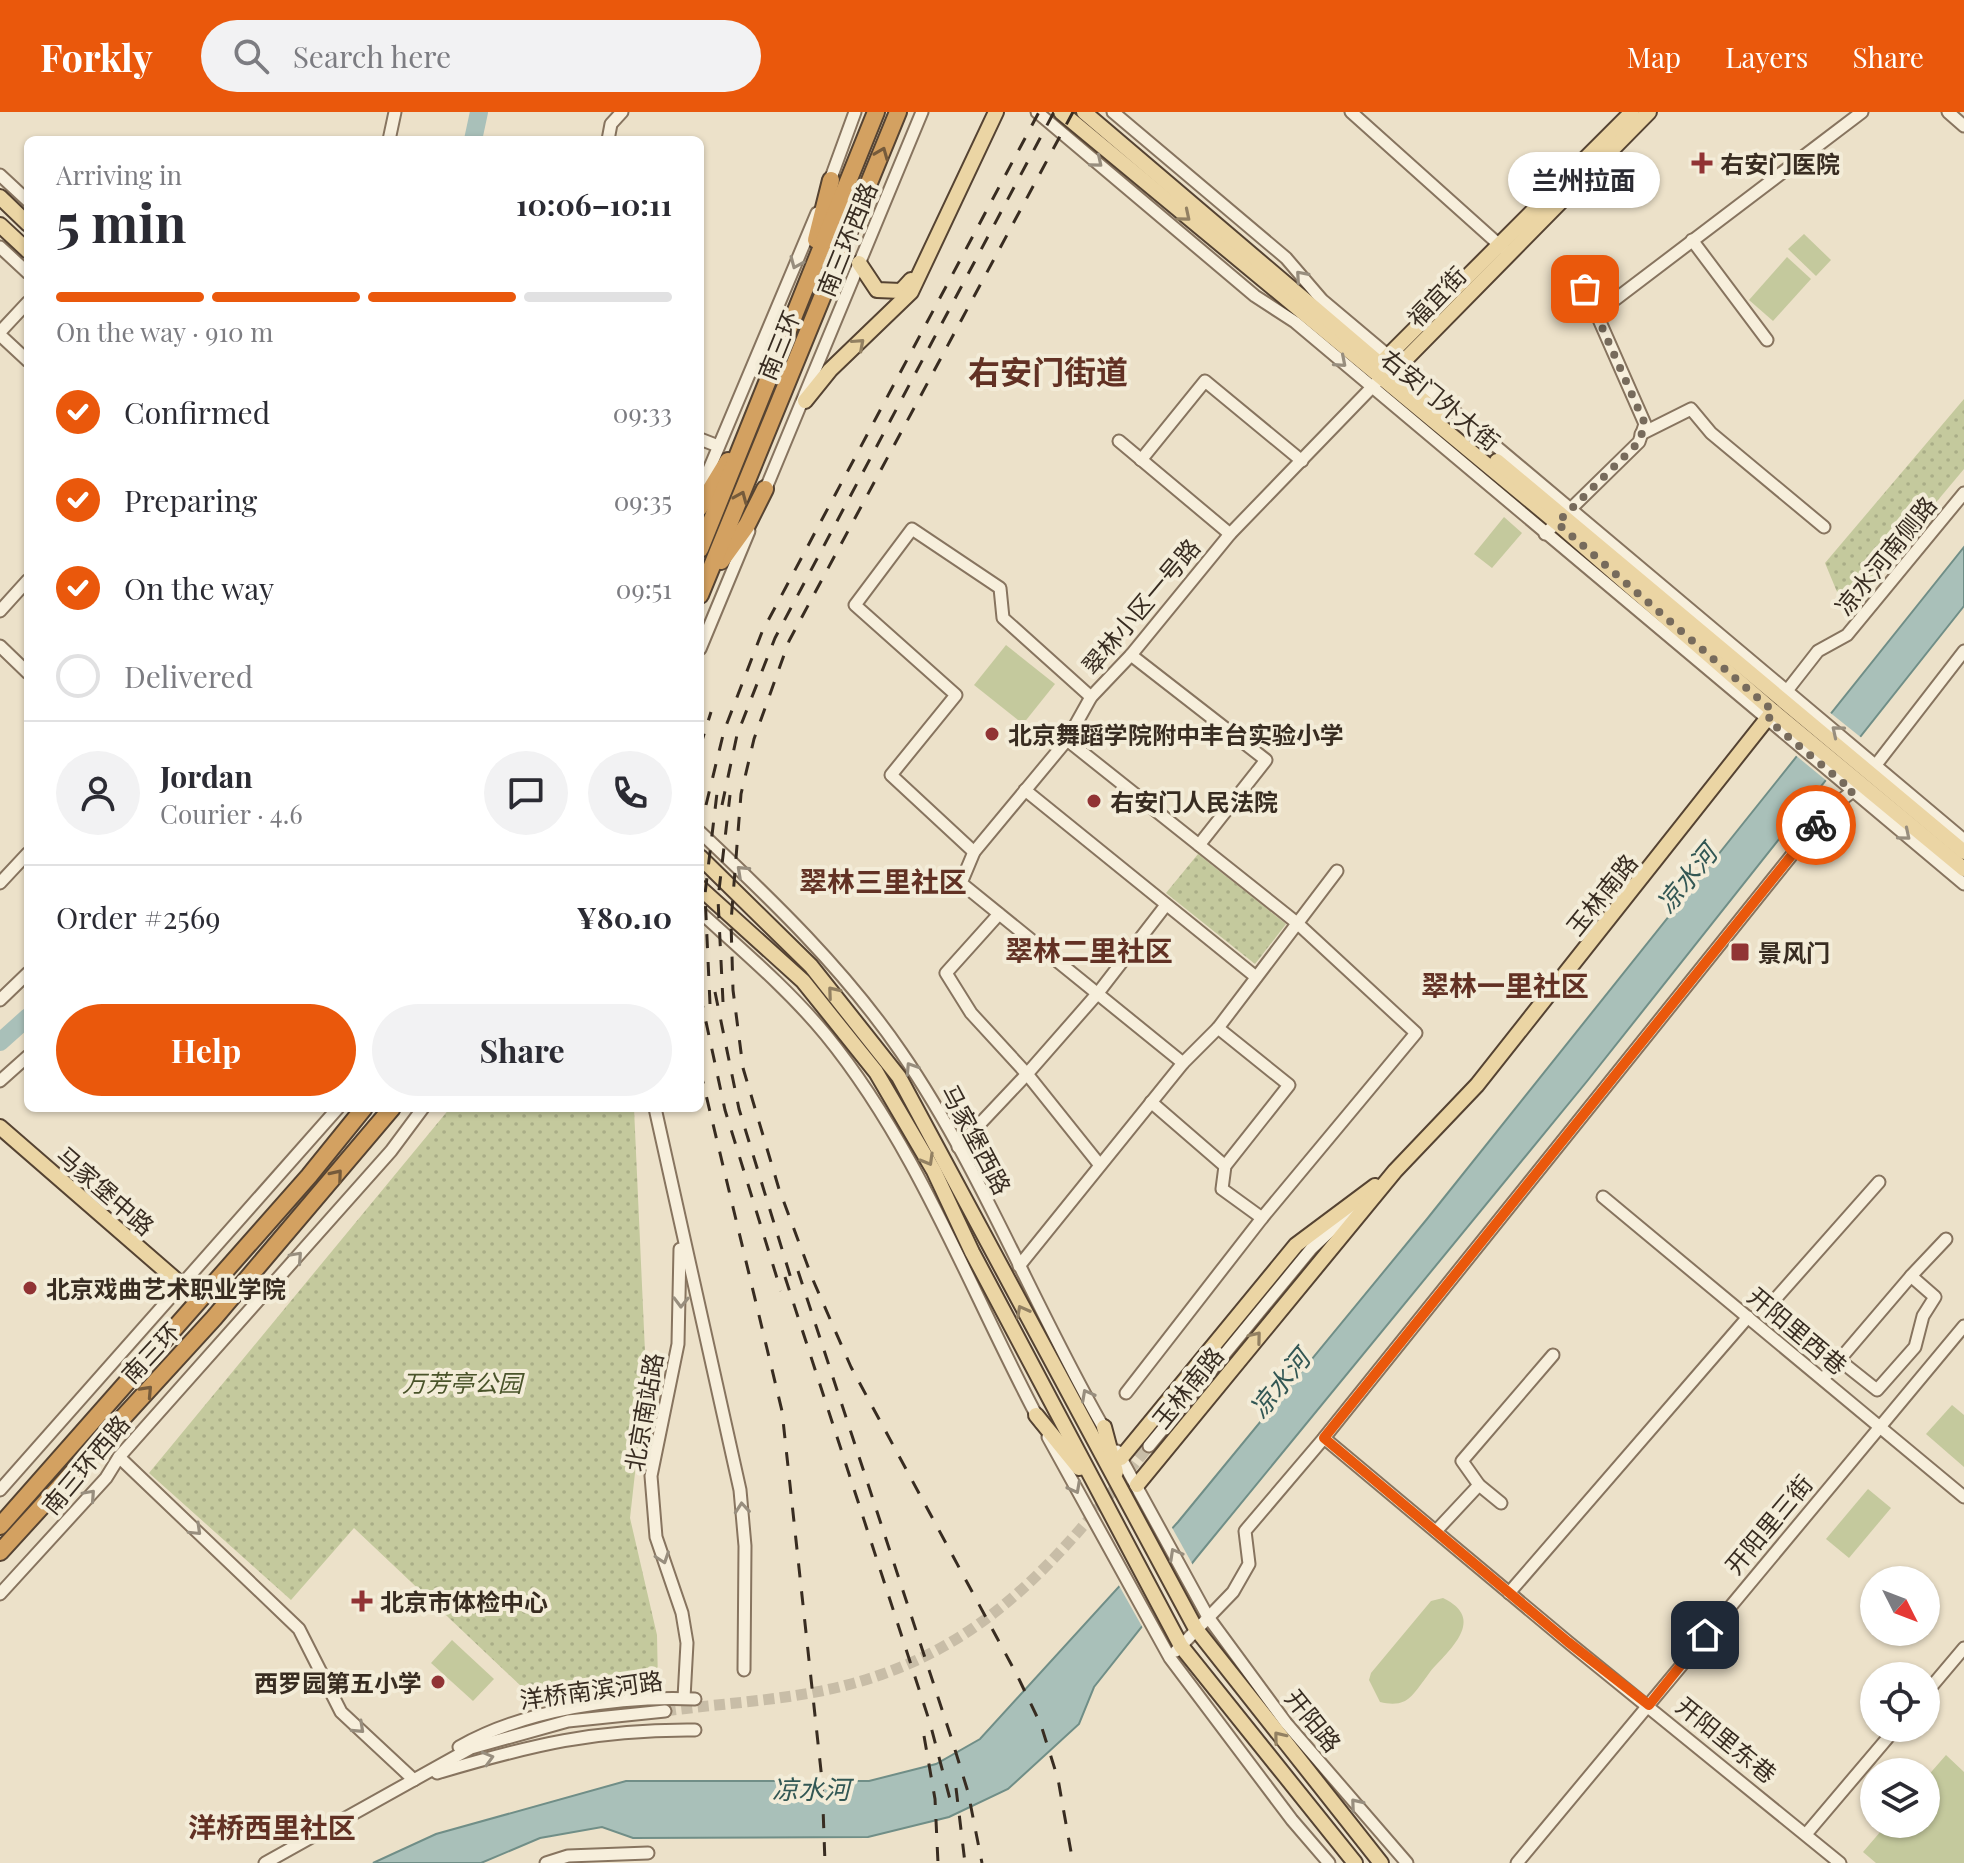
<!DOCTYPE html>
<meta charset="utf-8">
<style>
:root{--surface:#fff;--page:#f2f2f3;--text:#2b2b33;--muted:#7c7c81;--line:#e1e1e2;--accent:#ea580c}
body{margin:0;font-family:"Playfair Display","Noto Sans SC",serif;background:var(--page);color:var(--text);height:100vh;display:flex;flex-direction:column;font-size:30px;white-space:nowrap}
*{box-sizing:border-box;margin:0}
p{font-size:26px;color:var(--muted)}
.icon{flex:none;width:44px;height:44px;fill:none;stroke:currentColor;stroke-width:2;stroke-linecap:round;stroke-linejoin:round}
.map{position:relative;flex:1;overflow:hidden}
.panel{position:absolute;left:24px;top:24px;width:680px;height:976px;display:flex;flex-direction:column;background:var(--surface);border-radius:12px;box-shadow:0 2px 6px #0004}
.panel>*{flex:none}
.needle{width:52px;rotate:132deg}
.tools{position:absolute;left:1860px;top:1454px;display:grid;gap:16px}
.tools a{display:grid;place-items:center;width:80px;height:80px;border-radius:50%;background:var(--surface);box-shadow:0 2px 6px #0004;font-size:40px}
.pin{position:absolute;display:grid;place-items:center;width:68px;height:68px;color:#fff;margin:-34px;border-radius:16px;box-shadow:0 4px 12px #0006}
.courier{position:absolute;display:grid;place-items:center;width:80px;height:80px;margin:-40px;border:6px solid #ea580c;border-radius:50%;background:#fff;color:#222;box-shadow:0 2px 10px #0007}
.bubble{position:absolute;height:56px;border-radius:28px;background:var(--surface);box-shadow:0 2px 6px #0004;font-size:26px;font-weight:700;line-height:56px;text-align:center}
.summary em{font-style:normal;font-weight:700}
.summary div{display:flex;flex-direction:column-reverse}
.summary{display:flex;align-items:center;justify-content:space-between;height:136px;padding:0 32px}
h1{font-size:52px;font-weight:700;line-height:60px}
.bar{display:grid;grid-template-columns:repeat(4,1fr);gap:12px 8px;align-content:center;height:96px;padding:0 32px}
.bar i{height:10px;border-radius:6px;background:var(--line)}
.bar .selected{background:var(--accent)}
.bar p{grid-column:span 4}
.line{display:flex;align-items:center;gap:20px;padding:0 32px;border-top:2px solid var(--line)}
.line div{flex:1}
.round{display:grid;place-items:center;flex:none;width:84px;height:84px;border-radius:42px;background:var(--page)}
ol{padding:0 32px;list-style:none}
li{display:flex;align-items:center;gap:24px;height:88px}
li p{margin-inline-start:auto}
li .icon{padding:8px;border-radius:50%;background:var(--accent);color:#fff;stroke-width:4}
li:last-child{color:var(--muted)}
li i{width:44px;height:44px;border:4px solid var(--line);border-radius:50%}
.cta{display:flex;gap:16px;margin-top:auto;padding:16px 32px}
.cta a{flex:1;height:92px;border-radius:48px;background:var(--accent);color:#fff;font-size:32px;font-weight:700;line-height:92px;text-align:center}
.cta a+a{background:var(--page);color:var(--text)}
header{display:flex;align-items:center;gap:48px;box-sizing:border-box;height:112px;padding:0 40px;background:var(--accent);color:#fff}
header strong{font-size:38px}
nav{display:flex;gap:44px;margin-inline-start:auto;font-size:28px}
.search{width:560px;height:72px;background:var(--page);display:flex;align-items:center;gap:20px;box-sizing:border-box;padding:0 28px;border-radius:44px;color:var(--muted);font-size:30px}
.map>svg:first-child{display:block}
</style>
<header>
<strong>Forkly</strong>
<div class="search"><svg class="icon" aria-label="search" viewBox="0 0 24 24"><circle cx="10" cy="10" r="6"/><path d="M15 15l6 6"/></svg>Search here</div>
<nav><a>Map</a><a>Layers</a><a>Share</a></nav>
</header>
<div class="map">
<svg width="1964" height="1751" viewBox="0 0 1964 1751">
<defs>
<pattern id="grass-dots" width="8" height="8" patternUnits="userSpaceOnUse" patternTransform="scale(2)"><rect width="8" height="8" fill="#c4c99d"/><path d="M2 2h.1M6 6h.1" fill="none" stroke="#a9ad87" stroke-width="1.8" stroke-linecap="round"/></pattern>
</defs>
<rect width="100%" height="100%" fill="#ece1c9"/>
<g fill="url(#grass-dots)">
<path d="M 1964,287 L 1964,357 L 1845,499 L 1825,451 Z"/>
<path d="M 1198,742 L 1286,812 L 1255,852 L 1166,781 Z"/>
<path d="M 450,996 L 634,996 L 646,1262 L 630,1406 L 657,1523 L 658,1573 L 542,1594 L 354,1416 L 291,1488 L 149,1361 Z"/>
</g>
<g fill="#c4c99d">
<path d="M 1804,122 L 1831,148 L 1816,164 L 1788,137 Z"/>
<path d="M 1787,145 L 1811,167 L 1773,209 L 1749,188 Z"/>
<path d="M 1504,405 L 1522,421 L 1492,456 L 1474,442 Z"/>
<path d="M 1006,533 L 1055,572 L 1023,612 L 974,573 Z"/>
<path d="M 1952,1293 L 1964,1303 L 1964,1355 L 1926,1322 Z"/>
<path d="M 1868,1377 L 1891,1396 L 1849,1446 L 1826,1427 Z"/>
<path d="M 1443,1486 C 1487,1507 1450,1537 1430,1560 C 1423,1569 1414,1584 1405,1589 C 1396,1593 1389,1592 1380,1590 L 1369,1568 L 1371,1561 L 1431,1489 Z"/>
<path d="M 452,1528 L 494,1567 L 473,1589 L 431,1551 Z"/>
<path d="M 1946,1643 L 1964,1660 L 1964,1751 L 1876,1751 L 1863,1740 L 1887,1712 L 1926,1712 L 1926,1666 Z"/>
</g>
<path fill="#a9c0b9" stroke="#708e87" stroke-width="2" d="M 1964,435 L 1964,494 L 1588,968 L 1197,1445 L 1094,1575 L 1079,1612 L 1008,1677 L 949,1705 L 868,1725 L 633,1726 L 602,1715 L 540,1726 L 481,1751 L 373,1751 L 436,1722 L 626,1669 L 869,1669 L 936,1652 L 980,1627 L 1178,1410 L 1427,1107 Z"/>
<g fill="#ece1c9">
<path d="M 1828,599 L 1863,627 L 1828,670 L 1794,642 Z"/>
<path d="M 1170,1412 L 1194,1455 L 1144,1518 L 1117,1470 Z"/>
</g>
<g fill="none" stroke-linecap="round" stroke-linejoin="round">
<g stroke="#a9c0b9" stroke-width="18">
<path d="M 473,28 L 479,0"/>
<path d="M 0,930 L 28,905"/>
</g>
<path stroke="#c8bda7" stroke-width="11" stroke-dasharray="11 5.5" stroke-linecap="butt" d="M 665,1599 C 724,1591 793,1588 851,1572 C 991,1534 1062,1442 1149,1334"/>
<defs>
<g id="minor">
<path d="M 1037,0 L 1255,184 L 1295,210 L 1964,772"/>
<path d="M 1113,0 L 1286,146 L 1322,188 L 1964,728"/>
<path d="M 1351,0 L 1505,138"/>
<path d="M 1948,0 L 1964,14"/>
<path d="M 389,28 L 395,0"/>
<path d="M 608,28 L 611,12 L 622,0"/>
<path d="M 0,63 L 28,89"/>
<path d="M 828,74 L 855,0"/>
<path d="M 1692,128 L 1767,228"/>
<path d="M 0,135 L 28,161"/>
<path d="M 1596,202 L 1862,0"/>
<path d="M 0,220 L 28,190"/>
<path d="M 0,223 L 28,249"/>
<path d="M 1641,322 L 1691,297 L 1711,321 L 1824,415"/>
<path d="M 700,327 L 718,334"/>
<path d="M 1119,329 L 1230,422"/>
<path d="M 1141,348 L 1205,269 L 1302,349"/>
<path d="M 700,379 L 817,101"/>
<path d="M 764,381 L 922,0"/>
<path d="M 1545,422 L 1639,330 L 1645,312 L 1575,153"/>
<path d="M 0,499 L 28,468"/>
<path d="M 0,534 L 28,561"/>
<path d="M 700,537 L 749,419"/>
<path d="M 1131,543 L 1266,648 L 1199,733"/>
<path d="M 1782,585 L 1818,539 L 1847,523 L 1964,381"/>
<path d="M 1067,628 L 1297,811 L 1416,921 L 1262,1106 L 1126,1281"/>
<path d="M 1875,654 L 1964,539"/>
<path d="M 1025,678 L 1256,865"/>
<path d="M 700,720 C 773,789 844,857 901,940 C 981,1056 1035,1198 1106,1320"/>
<path d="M 974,740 L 891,663 L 956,583 L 855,493 L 912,417 L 1000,476 L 1003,506 L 1091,585"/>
<path d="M 0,771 L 28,741"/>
<path d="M 700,800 C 743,839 789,878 826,923 C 919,1037 971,1181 1040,1310"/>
<path d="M 999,802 L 946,861 L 971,901 L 1027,962 L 1098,881 L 1166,793"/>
<path d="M 0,888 L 28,861"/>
<path d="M 1218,916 L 1289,973 L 1225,1054 L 1222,1077 L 1262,1106"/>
<path d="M 1183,951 L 961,771 L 974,740 L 1067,628 L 1091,585 L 1131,543 L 1230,422 L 1377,270"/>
<path d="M 0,969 L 28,944"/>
<path d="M 1151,990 L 1225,1054"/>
<path d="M 655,996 L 740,1378 L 745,1434 L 744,1558"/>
<path d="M 958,1035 L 1027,962 L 1099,1052"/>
<path d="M 1879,1070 L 1770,1193 L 1877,1278 L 1915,1235 L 1923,1204 L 1935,1185 L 1911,1164 L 1946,1127"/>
<path d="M 1603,1085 L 1964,1385"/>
<path d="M 680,1137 L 678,1232 L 651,1364 L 656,1425 L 682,1501 L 687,1531 L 684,1586"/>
<path d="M 1019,1154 L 1183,951 L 1218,916 L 1337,759"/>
<path d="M 1823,1267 L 1911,1164"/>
<path d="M 1048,1325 L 1170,1546 L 1292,1708 L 1329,1751"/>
<path d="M 1324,1326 L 1568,1530 L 1840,1751"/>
<path d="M 1149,1334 L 1311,1137 L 1356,1095"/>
<path d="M 1117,1339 L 1208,1505 L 1286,1611 L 1407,1751"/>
<path d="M 119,1345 L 299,1517 L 341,1600 L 414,1668"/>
<path d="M 0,1378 L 338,996"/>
<path d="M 1501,1391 L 1479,1373 L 1462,1349 L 1553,1243"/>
<path d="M 1436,1419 L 1479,1373"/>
<path d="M 1509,1481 L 1748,1205"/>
<path d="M 0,1482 L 106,1366 L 119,1345 L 391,1039 L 423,996"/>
<path d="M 1176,1539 L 1233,1480 L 1249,1452 L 1245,1419 L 1324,1326 L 1828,698 L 1853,679"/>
<path d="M 1926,1581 L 1964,1536"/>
<path d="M 459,1635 C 526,1597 619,1584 695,1587"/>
<path d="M 437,1661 C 531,1633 596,1617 695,1618"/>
<path d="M 1807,1721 L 1896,1616"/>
<path d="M 265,1751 L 471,1636 L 568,1609 L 665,1599"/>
<path d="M 546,1751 L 568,1744 L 648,1741"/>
<path d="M 1517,1751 L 1964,1214"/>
</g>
<g id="major">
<path d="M 1061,0 L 1557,411 L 1773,599 L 1964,757"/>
<path d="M 1084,0 L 1440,303"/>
<path d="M 0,85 L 28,112"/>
<path d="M 0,113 L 28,139"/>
<path d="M 859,151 L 877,178 L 901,179 L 911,168"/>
<path d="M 1380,259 L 1380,252 L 1632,0"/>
<path d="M 1383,264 L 1401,252 L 1649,0"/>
<path d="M 805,289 L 830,258 L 911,180 L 996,0"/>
<path d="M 1497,349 L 1964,740"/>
<path d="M 700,745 L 811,854 L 899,965 L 1196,1517 L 1381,1751"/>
<path d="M 700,776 L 803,869 L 876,960 L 934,1059 L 972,1140 L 1181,1534 L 1355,1751"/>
<path d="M 0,1015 L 183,1174"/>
<path d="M 1036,1303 L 1079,1356"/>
<path d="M 1104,1315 L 1116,1360"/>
<path d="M 1121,1346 L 1296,1133 L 1375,1074"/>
<path d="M 1137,1373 L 1395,1059 L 1477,973 L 1773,599"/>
</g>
<g id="highway">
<path d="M 816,128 L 831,68"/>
<path d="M 700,395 L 728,349"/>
<path d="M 700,437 L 876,0"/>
<path d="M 721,449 L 747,413 L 765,377"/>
<path d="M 700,483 L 898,0"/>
<path d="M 0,1414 L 309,1064 L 364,996"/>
<path d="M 0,1440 L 214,1206 L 392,996"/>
</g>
</defs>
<use href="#minor" stroke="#87745f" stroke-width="15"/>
<use href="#major" stroke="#554332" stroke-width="18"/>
<use href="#highway" stroke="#554332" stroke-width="20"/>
<use href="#minor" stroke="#f7efdc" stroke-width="11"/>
<use href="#major" stroke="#ebd5a4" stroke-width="14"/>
<use href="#highway" stroke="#d3a161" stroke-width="16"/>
<g stroke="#382c21" stroke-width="3" stroke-dasharray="14 14" stroke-linecap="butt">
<path d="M 1073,0 L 789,529 L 754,627 L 741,682 L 731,810 L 733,878 L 743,956 L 779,1077 L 813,1168 L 851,1255 L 1017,1563 L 1041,1613 L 1058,1667 L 1073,1751"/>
<path d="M 700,635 L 711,600"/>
<path d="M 706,693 L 724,619 L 762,520 L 1039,0"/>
<path d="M 722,693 L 737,623 L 775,526 L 1054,0"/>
<path d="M 715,880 L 739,997 L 793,1173"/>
<path d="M 700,882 L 725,998 L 781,1179"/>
<path d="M 723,890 L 718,787 L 730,683"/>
<path d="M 710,892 L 705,782 L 717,681"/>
<path d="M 700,958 L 782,1299 L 822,1668 L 825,1751"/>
<path d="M 798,1159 L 952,1628 L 968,1680 L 982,1751"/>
<path d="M 785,1165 L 930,1611 L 951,1691"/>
<path d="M 924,1624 L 935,1687 L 938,1751"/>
<path d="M 956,1676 L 965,1751"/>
</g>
</g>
<defs><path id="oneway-chevron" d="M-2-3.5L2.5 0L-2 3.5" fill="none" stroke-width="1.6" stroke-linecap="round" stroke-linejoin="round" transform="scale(2)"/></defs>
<g stroke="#765b3b">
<use href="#oneway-chevron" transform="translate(882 41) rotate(-68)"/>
<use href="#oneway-chevron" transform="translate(741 385) rotate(-67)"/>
<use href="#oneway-chevron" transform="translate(337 1063) rotate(-50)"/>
<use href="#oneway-chevron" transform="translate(147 1279) rotate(-47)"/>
</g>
<g stroke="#988e7e">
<use href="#oneway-chevron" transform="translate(1097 50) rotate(40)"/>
<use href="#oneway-chevron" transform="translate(796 151) rotate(113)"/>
<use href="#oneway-chevron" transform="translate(1301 164) rotate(-131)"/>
<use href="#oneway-chevron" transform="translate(1341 250) rotate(41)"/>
<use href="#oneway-chevron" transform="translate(1837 619) rotate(-140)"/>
<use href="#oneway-chevron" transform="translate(1905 723) rotate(40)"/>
<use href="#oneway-chevron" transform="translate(742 759) rotate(-137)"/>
<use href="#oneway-chevron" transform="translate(911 956) rotate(-123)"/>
<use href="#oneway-chevron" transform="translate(297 1145) rotate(-48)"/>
<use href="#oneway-chevron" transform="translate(681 1190) rotate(91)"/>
<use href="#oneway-chevron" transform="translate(1087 1283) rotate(-118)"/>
<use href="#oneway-chevron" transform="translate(1075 1376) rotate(62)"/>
<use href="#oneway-chevron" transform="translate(90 1383) rotate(-48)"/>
<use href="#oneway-chevron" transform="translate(742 1396) rotate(-95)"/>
<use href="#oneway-chevron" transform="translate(196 1418) rotate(44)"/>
<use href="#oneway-chevron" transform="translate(1175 1442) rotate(-119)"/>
<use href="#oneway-chevron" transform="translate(663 1446) rotate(71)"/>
<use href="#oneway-chevron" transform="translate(359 1616) rotate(43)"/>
<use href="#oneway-chevron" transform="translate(488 1646) rotate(-16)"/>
<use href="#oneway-chevron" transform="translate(1356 1692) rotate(-130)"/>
</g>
<g stroke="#928062">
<use href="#oneway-chevron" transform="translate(1185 104) rotate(40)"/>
<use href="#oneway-chevron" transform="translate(859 232) rotate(-42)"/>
<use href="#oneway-chevron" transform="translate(833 880) rotate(-130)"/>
<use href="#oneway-chevron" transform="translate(928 1048) rotate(60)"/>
<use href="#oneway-chevron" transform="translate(1022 1199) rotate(-118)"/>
<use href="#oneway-chevron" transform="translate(1256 1225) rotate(-51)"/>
<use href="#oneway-chevron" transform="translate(1279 1625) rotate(-129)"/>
</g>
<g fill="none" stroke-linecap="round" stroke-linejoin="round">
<path stroke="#776b5c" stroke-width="8" stroke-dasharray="0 14.4" d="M 1585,177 L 1645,312 L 1639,330 L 1557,411 L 1773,599 L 1768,608 L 1853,679 L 1828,698 L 1816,713"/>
<path stroke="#ea580c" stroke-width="10" d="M 1705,1523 L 1649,1593 L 1568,1530 L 1324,1326 L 1816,713"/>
</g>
<g fill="#913334" stroke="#f3ecd8" stroke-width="3">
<path d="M1698 39h8v8h8v8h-8v8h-8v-8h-8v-8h8z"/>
<circle cx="992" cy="622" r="8"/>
<circle cx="1094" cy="689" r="8"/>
<rect x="1730" y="830" width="20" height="20" rx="4"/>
<circle cx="30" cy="1176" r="8"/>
<path d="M358 1477h8v8h8v8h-8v8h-8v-8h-8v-8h8z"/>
<circle cx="438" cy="1570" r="8"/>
</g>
<g text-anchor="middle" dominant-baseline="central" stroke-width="8" stroke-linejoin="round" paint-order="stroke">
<g font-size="24" font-weight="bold" fill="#382c21" stroke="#f3ecd8" text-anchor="start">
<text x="1720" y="51">右安门医院</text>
<text x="1008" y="622">北京舞蹈学院附中丰台实验小学</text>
<text x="1110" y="689">右安门人民法院</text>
<text x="1758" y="840">景风门</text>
<text x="46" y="1176">北京戏曲艺术职业学院</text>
<text x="380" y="1489">北京市体检中心</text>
<text x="422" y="1570" text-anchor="end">西罗园第五小学</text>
</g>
<g font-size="24" fill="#382c21" stroke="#f3ecd8">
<text transform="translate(846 127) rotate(-68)">南三环西路</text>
<text transform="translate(1436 184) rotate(-46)">福宜街</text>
<text transform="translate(778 233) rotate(-68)">南三环</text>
<text transform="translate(1441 287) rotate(39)">右安门外大街</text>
<text transform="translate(1885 443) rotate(-51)">凉水河南侧路</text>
<text transform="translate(1140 494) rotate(-50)">翠林小区一号路</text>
<text transform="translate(1601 782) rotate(-51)">玉林南路</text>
<text transform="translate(977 1027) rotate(62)">马家堡西路</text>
<text transform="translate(106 1078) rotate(41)">马家堡中路</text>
<text transform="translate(1798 1218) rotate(40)">开阳里西巷</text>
<text transform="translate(150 1240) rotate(-47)">南三环</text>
<text transform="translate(1187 1275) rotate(-51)">玉林南路</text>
<text transform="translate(643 1300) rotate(-80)">北京南站路</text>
<text transform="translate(85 1352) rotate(-50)">南三环西路</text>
<text transform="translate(1768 1412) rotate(-50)">开阳里三街</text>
<text transform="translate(591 1577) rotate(-8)">洋桥南滨河路</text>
<text transform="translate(1314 1608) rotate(51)">开阳路</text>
<text transform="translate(1727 1627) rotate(39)">开阳里东巷</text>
</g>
<g font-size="24" font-style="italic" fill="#495329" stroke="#f3ecd8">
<text x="462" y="1270">万芳亭公园</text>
</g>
<g font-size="26" font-style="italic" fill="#325754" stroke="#f3ecd8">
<text transform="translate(1686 766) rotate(-51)">凉水河</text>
<text transform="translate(1279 1271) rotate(-51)">凉水河</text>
<text x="811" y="1676">凉水河</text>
</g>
<g font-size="28" font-weight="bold" fill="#623124" stroke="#f3ecd8">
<text x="883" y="768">翠林三里社区</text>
<text x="1089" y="837">翠林二里社区</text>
<text x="1505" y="872">翠林一里社区</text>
<text x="272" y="1714">洋桥西里社区</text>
</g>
<g font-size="32" font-weight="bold" fill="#623124" stroke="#f3ecd8">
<text x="1048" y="258">右安门街道</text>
</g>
</g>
</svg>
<div class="tools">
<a><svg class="needle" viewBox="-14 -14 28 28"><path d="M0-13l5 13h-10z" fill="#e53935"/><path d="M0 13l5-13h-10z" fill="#7c7c81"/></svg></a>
<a><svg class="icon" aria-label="locate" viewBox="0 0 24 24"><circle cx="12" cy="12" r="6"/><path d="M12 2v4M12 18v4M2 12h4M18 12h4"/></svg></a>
<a><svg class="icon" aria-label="layers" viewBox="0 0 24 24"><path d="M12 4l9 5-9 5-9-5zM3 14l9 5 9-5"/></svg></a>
</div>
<div class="pin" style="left:1585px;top:177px;background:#ea580c"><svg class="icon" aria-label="bag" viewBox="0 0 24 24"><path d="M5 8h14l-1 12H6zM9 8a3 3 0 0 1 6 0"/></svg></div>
<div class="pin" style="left:1705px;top:1523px;background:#1f2937"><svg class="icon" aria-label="home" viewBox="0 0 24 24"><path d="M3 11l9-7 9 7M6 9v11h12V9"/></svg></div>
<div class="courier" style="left:1816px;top:713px"><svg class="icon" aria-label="bike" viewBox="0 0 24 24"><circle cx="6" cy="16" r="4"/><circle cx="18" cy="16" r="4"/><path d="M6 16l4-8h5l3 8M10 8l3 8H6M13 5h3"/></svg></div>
<div class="bubble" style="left:1508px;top:40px;width:152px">兰州拉面</div>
<section class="panel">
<div class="summary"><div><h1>5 min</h1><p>Arriving in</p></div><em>10:06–10:11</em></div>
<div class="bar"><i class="selected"></i><i class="selected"></i><i class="selected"></i><i></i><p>On the way · 910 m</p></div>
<ol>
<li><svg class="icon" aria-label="check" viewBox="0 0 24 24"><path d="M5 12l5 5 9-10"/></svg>Confirmed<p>09:33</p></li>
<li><svg class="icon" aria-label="check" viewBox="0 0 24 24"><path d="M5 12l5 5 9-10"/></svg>Preparing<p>09:35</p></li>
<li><svg class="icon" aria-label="check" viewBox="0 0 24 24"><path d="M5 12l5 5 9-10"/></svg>On the way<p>09:51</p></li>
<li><i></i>Delivered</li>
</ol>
<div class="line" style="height:144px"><a class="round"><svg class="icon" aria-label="person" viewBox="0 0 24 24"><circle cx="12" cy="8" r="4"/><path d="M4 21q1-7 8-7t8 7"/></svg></a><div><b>Jordan</b><p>Courier · 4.6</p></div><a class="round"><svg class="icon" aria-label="chat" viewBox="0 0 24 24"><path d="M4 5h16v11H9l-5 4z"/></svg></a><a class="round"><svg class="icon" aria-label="phone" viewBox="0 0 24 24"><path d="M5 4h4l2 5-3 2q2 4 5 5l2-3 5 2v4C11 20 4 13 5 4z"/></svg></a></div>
<div class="line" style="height:104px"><div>Order #2569</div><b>¥80.10</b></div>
<div class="cta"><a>Help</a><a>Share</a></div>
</section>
</div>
